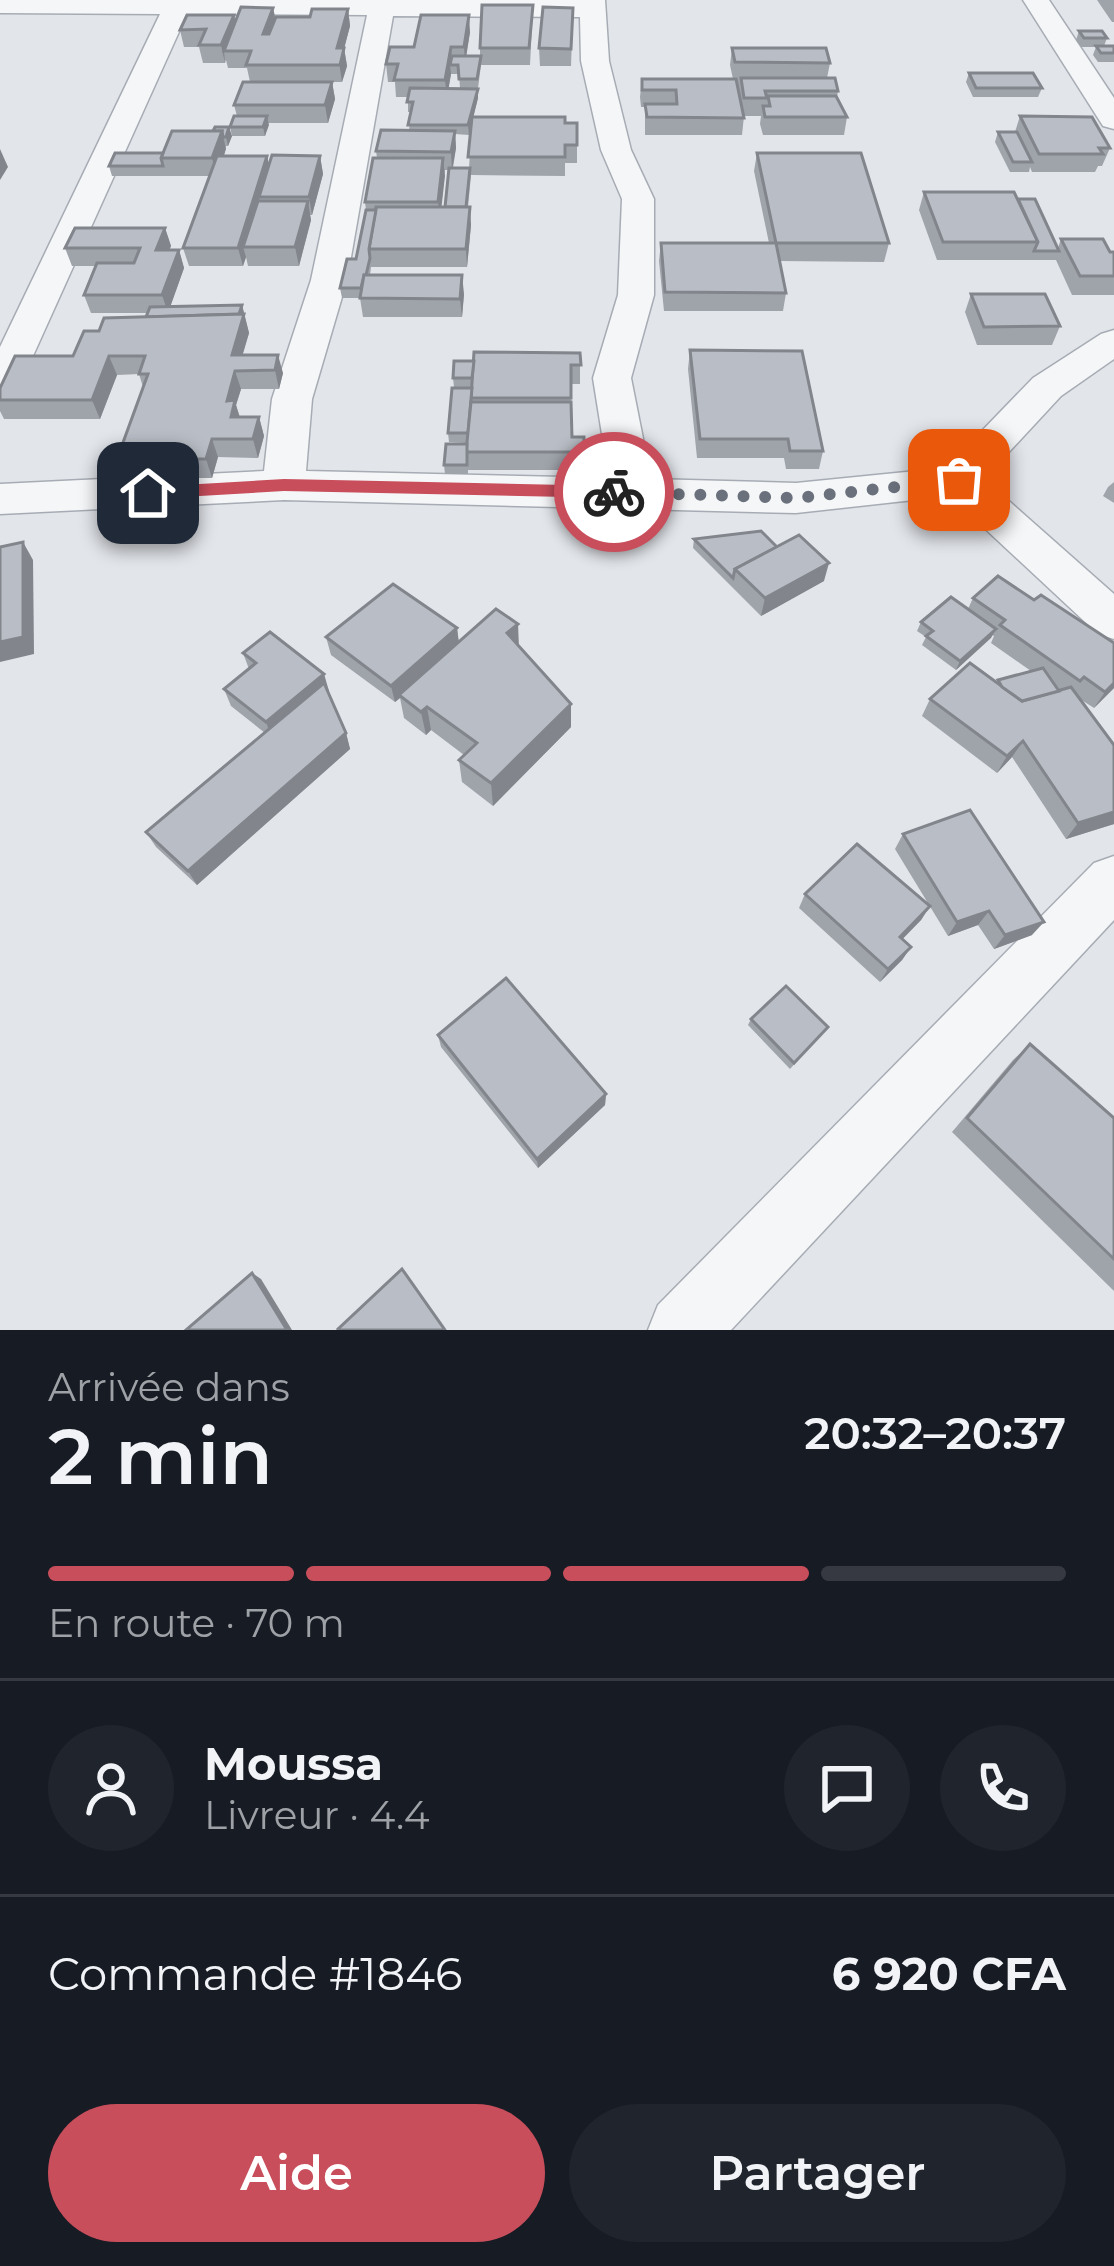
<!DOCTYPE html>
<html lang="fr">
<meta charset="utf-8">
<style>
:root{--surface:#171b24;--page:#20242c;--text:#f1f3f6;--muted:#9ea1a6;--line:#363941;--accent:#c84e5b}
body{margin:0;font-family:Montserrat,sans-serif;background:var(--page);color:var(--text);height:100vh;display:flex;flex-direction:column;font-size:45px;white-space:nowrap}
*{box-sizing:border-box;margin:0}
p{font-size:39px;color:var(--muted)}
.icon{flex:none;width:66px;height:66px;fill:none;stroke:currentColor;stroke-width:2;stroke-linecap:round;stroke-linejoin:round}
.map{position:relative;height:1330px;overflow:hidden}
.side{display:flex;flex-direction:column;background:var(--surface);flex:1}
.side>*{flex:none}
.pin{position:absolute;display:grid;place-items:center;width:102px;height:102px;color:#fff;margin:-51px;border-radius:24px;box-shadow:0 6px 18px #0006}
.courier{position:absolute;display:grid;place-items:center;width:120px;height:120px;margin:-60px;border:9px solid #c84e5b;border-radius:50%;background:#fff;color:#222;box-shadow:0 3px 15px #0007}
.head em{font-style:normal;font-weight:600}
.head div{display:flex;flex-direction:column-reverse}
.head{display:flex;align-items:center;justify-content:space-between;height:204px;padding:0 48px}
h1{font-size:78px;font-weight:600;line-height:90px}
.bar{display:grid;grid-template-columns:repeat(4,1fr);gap:18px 12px;align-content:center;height:144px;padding:0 48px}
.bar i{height:15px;border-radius:9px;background:var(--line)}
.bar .current{background:var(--accent)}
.bar p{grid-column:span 4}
.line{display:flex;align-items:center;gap:30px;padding:0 48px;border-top:3px solid var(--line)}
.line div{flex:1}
.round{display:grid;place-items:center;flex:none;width:126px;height:126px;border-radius:63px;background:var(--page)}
.action{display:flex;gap:24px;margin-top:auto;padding:24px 48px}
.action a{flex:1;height:138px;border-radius:72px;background:var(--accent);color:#fff;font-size:48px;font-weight:600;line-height:138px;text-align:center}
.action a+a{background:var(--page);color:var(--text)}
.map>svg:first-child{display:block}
</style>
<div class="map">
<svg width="1114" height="1330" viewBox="0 0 1114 1330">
<rect width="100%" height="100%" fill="#e2e5ea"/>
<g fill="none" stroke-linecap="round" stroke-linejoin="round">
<defs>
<g id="street">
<path d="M 0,0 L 605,0 L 609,61 L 631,150 L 654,199 L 654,295 L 631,378 L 651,479 L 796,483 L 946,468 L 1033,378 L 1101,334 L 1114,330 L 1114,359 L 1061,396 L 984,479 L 1114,594 L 1114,639 L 1098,634 L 950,496 L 796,513 L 284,500 L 0,514 L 0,484 L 264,471 L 272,399 L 311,280 L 367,15 L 187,14 L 19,387 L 14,396 L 0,400 L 0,347 L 160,14 L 0,13 ZM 393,16 L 580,17 L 581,61 L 601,150 L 622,199 L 618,295 L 593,378 L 609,478 L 306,471 L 312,399 L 347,280 Z"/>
<path d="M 1023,0 L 1049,0 L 1114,98 L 1114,129 L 1103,126 Z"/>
<path d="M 1114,856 L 1114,920 L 731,1330 L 648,1330 L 658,1305 L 1094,863 Z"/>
</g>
</defs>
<use href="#street" stroke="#a7acb4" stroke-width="3"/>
<use href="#street" fill="#f5f6f8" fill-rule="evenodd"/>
</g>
<g fill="#9fa3aa" fill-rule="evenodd">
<path d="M 1097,0 L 1114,0 L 1114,22 L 1112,22 Z"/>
<path d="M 533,5 L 530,65 L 481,65 L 478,88 L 460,88 L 459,74 L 451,74 L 448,89 L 478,98 L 473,117 L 577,123 L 577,163 L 565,163 L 565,176 L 471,175 L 468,207 L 471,225 L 467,267 L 371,267 L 370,275 L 464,294 L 462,317 L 363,317 L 360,298 L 342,298 L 340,288 L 356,259 L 366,210 L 365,202 L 377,158 L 376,151 L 409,130 L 411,112 L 408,112 L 408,97 L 396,97 L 395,82 L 388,82 L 386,64 L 414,47 L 470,32 L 466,56 L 480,56 L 480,48 ZM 472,122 L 469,168 L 453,168 L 456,148 L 455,134 L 469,135 ZM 445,170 L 449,170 L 445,207 L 441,207 Z"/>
<path d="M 273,8 L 275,16 L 310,16 L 348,9 L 350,26 L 344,48 L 347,66 L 342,82 L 332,82 L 335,99 L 328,123 L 268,123 L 265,136 L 232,136 L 230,127 L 237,116 L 234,105 L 250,82 L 247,68 L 228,68 L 226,60 L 225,63 L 203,63 L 199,47 L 184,47 L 180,30 L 234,15 L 235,22 Z"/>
<path d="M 573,8 L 571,66 L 540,66 L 539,48 Z"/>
<path d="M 1079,31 L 1107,38 L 1104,46 L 1114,46 L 1114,62 L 1098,62 L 1093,55 L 1096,47 L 1081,47 L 1076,40 Z"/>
<path d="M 732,48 L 830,63 L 827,78 L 838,91 L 837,97 L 847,117 L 844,135 L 763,135 L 760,124 L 761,116 L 744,116 L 742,135 L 645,135 L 645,107 L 641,107 L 640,97 L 642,79 L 733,79 L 730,65 Z"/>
<path d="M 969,73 L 1042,88 L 1038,97 L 973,97 L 966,82 Z"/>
<path d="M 1020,116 L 1110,148 L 1102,166 L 1098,166 L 1095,172 L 1032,172 L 1030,167 L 1029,172 L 1010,172 L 995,142 L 998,132 L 1015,132 Z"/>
<path d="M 172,131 L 232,136 L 228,146 L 226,146 L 224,156 L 267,156 L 269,165 L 320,156 L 323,174 L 312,215 L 310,215 L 311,220 L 299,266 L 248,266 L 246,257 L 243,266 L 189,266 L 183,248 L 210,176 L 112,176 L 109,166 L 163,153 Z"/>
<path d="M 757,153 L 889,243 L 884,262 L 779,261 L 786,293 L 783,311 L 664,311 L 659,261 L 661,243 L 769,243 L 754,171 Z"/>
<path d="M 924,192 L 1018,199 L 1058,248 L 1061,239 L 1114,252 L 1114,295 L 1072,295 L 1056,260 L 937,260 L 919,210 Z"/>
<path d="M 165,228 L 171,246 L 169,250 L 179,250 L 184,268 L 170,307 L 242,305 L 249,333 L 242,355 L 283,373 L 279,389 L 241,389 L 236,405 L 240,417 L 259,417 L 264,436 L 258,458 L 218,457 L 212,478 L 125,478 L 117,459 L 143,387 L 139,374 L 117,375 L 100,419 L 4,419 L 0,411 L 0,388 L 73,356 L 99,331 L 146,317 L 148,313 L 91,313 L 84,295 L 96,266 L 72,266 L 65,248 Z"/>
<path d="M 971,294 L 1060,326 L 1052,345 L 977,345 L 965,312 Z"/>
<path d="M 690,350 L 823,451 L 819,469 L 786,469 L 784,458 L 697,458 L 688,369 Z"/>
<path d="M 580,353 L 580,384 L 571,384 L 572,437 L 584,437 L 584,470 L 468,470 L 468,474 L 445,474 L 444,465 L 467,443 L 449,442 L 448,433 L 454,387 L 453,378 Z"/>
<path d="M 1114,482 L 1114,503 L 1103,496 L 1108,487 Z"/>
<path d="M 694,539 L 777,547 L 824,581 L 761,616 L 693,548 Z"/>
<path d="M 973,598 L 1114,688 L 1094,708 L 1080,699 L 1114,824 L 1066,839 L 1012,757 L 997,773 L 922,716 L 930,699 L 997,683 L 998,680 L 1031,671 L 991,643 L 994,636 L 992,635 L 956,670 L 922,645 L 926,637 L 917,631 L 921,622 L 968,609 Z"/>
<path d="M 457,628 L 459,642 L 519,646 L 571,704 L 571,727 L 493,806 L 462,782 L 459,760 L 464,755 L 431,730 L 426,735 L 404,718 L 400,698 L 395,702 L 331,655 L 326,637 Z"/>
<path d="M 243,653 L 324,674 L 328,692 L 346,733 L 350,749 L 197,885 L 156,847 L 146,832 L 265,733 L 231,706 L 224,689 L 249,669 Z"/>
<path d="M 903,834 L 1032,935 L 994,949 L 978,925 L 948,936 L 895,849 Z"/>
<path d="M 805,894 L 930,906 L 921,920 L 902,939 L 911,947 L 902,960 L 880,982 L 799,908 Z"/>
<path d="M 751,1019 L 828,1027 L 790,1069 L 748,1025 Z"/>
<path d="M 438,1035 L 606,1094 L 605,1105 L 538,1168 L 441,1047 Z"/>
<path d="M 1030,1044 L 1114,1118 L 1114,1291 L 952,1132 L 1013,1060 Z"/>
</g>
<g fill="#82858b">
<path d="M 273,8 L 276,23 L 272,23 L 274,32 L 263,34 Z"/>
<path d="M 348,9 L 350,26 L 343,53 L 344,48 L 347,66 L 342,82 L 337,48 Z"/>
<path d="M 234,15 L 238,32 L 224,51 L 225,63 L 221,45 Z"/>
<path d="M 469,15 L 470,32 L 465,64 L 464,47 Z"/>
<path d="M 451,47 L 452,65 L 450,65 L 451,74 L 447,98 L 445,80 Z"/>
<path d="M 332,82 L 335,99 L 328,123 L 325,105 Z"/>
<path d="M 478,89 L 478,98 L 469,135 L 468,125 Z"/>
<path d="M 267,116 L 269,125 L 265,136 L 263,127 Z"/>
<path d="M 229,127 L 232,136 L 228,146 L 226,137 Z"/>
<path d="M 222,131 L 226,149 L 217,176 L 212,158 Z"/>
<path d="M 455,131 L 456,148 L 452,170 L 451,152 Z"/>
<path d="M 0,149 L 8,167 L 0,180 Z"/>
<path d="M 267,156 L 271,174 L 259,197 L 261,206 L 243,247 L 246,257 L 243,266 L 238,248 Z"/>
<path d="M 320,156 L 323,174 L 312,215 L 309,197 Z"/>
<path d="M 443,158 L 445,176 L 440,220 L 438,202 Z"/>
<path d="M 308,201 L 311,220 L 299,266 L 295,247 Z"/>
<path d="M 470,207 L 471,225 L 467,267 L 466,249 Z"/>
<path d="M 165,228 L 171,246 L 162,268 L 156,250 Z"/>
<path d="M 179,250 L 184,268 L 168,313 L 162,295 Z"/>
<path d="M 462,275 L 464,294 L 462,317 L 460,299 Z"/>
<path d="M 242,305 L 249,333 L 238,371 L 232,355 Z"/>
<path d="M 278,355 L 283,373 L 279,389 L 275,370 Z"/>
<path d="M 109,356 L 117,375 L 100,419 L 92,400 Z"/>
<path d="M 235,371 L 241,389 L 236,405 L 240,419 L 236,435 L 227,401 Z"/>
<path d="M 259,417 L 264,436 L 258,458 L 253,439 Z"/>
<path d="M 212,439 L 218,457 L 212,478 L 206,459 Z"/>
<path d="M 23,542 L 33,560 L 34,654 L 0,662 L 0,642 Z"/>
<path d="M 829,563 L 824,581 L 761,616 L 765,598 Z"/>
<path d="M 518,624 L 519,648 L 507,633 Z"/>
<path d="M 457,628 L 459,646 L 399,695 L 400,698 L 395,702 L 391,686 Z"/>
<path d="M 996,629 L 991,638 L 956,670 L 960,661 Z"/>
<path d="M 324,674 L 329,691 L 272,739 L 266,722 Z"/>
<path d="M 1114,683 L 1114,688 L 1094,708 L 1105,692 Z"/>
<path d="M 571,704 L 571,727 L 493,806 L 491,783 Z"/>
<path d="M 427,707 L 431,730 L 426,735 L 421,712 Z"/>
<path d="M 346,733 L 350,749 L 197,885 L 188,871 Z"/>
<path d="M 1023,741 L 1012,757 L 997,773 L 1007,756 Z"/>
<path d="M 1114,812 L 1114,824 L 1066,839 L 1078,823 Z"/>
<path d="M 930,906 L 921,920 L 891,951 L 900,937 Z"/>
<path d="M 989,911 L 978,925 L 948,936 L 957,922 Z"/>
<path d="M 1044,922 L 1032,935 L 994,949 L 1005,935 Z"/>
<path d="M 911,947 L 902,960 L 880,982 L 888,969 Z"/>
<path d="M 606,1094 L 605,1105 L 538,1168 L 537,1159 Z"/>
<path d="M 252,1273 L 261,1279 L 292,1330 L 287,1330 Z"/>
</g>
<g fill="#b9bec6" stroke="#82858b" stroke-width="3">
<path d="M 482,5 L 533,5 L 529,48 L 480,48 Z"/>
<path d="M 241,7 L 273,8 L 263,34 L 269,34 L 276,17 L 310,17 L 312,9 L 348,9 L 337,48 L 344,48 L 340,65 L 246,65 L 251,51 L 224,51 Z"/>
<path d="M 543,7 L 573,8 L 571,49 L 539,48 Z"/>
<path d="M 187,15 L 234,15 L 221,45 L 199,45 L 206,29 L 180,30 Z"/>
<path d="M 421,15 L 469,15 L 464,47 L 451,47 L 445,80 L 394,80 L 398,64 L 386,64 L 390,47 L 414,47 Z"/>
<path d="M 1079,31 L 1102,31 L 1107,38 L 1084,38 Z"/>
<path d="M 1096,46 L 1114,46 L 1114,53 L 1101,53 Z"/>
<path d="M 732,48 L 826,48 L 830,63 L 735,62 Z"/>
<path d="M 452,56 L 481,56 L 477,79 L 459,79 L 458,65 L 450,65 Z"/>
<path d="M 969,73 L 1033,73 L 1042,88 L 976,88 Z"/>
<path d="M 741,78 L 835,78 L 838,91 L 765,91 L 767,98 L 744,98 Z"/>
<path d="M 642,79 L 736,79 L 744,118 L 647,117 L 645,104 L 677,104 L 676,90 L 642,90 Z"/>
<path d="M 243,82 L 332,82 L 325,105 L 234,105 Z"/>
<path d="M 410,88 L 478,89 L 468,125 L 408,125 L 413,102 L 407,102 Z"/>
<path d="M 768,96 L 836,96 L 847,117 L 765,117 L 763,106 L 770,106 Z"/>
<path d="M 234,116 L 267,116 L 263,127 L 230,127 Z"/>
<path d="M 1020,116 L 1092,117 L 1110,148 L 1099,148 L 1103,154 L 1039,154 Z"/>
<path d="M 472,117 L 565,117 L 565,123 L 577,123 L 577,145 L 565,145 L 565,157 L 468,157 Z"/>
<path d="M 215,127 L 229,127 L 226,137 L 223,137 L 222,131 L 213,131 Z"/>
<path d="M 381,130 L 455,131 L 451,152 L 376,151 Z"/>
<path d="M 172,131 L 222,131 L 212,158 L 161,158 Z"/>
<path d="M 998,132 L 1017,132 L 1032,162 L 1013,162 Z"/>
<path d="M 115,153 L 163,153 L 161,158 L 163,166 L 109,166 Z"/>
<path d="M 757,153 L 861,153 L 889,243 L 776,243 Z"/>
<path d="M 272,155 L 320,156 L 309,197 L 259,197 Z"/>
<path d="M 217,156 L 267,156 L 238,248 L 183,248 Z"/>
<path d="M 373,158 L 443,158 L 438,202 L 365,202 Z"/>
<path d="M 449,168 L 470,168 L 466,207 L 445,207 Z"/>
<path d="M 924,192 L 1014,192 L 1038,242 L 943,242 Z"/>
<path d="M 1018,199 L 1035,199 L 1059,251 L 1034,251 L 1038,242 Z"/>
<path d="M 258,201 L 308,201 L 295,247 L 243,247 Z"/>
<path d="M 376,207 L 470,207 L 466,249 L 369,249 Z"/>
<path d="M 366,210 L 376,210 L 369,249 L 370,258 L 366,275 L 364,275 L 361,288 L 340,288 L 347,259 L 356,259 Z"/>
<path d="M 75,228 L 165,228 L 156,250 L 179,250 L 162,295 L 84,295 L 97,263 L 134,263 L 140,248 L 65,248 Z"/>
<path d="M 1061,239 L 1103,239 L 1110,252 L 1114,252 L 1114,276 L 1080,276 Z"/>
<path d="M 661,243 L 776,243 L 786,293 L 665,292 Z"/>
<path d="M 364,275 L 462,275 L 460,299 L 360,298 Z"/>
<path d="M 971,294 L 1045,294 L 1060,326 L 984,327 Z"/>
<path d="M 242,305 L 239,314 L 146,317 L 150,307 Z"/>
<path d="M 244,314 L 232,355 L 278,355 L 275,370 L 235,371 L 227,401 L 235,400 L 231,417 L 259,417 L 253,439 L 212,439 L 206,459 L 117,459 L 148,374 L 139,374 L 145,356 L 109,356 L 92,400 L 0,400 L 0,388 L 15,356 L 73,356 L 84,331 L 99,331 L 104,318 Z"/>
<path d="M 690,350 L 802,351 L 823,451 L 790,451 L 788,439 L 700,439 Z"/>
<path d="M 474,352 L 580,353 L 581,365 L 571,365 L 571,398 L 471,398 Z"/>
<path d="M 454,361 L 474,361 L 472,378 L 453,378 Z"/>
<path d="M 452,388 L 472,388 L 468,433 L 448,433 Z"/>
<path d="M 471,402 L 571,402 L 572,437 L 584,437 L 584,452 L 466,452 Z"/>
<path d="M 446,444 L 467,444 L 467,465 L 444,465 Z"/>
<path d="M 761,531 L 777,547 L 735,569 L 733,578 L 694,539 Z"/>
<path d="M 799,535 L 829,563 L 765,598 L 735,569 Z"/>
<path d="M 23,542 L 23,637 L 0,642 L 0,547 Z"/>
<path d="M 998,576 L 1034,600 L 1041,595 L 1114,643 L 1114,683 L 1105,692 L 1084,677 L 1080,681 L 1000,625 L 1005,620 L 973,598 Z"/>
<path d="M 393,584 L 457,628 L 391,686 L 326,637 Z"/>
<path d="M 951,597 L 996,629 L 960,661 L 926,636 L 933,631 L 921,622 Z"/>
<path d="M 496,609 L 518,624 L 507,633 L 571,704 L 491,783 L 459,760 L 477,743 L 427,707 L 421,712 L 399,695 Z"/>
<path d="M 270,632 L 324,674 L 266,722 L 224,689 L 256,663 L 243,653 Z"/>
<path d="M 970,663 L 1022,701 L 1071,687 L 1114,745 L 1114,812 L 1078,823 L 1023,741 L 1007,756 L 930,699 Z"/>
<path d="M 1043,668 L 1059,691 L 1022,701 L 1002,687 L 998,680 Z"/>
<path d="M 324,683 L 346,733 L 188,871 L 146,832 Z"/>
<path d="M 970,810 L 1044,922 L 1005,935 L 989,911 L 957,922 L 903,834 Z"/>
<path d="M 857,844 L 930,906 L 900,937 L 911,947 L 888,969 L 805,894 Z"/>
<path d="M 506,978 L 606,1094 L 537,1159 L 438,1035 Z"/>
<path d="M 786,986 L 828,1027 L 794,1063 L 751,1019 Z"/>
<path d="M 1030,1044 L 1114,1118 L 1114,1259 L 967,1118 Z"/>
<path d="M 402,1269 L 445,1330 L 339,1330 L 338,1329 Z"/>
<path d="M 252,1273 L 287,1330 L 186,1330 Z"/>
</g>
<path fill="#c84e5b" d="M 284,479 L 614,486 L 623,492 L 614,498 L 284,491 L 148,499 L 140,493 L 148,487 Z"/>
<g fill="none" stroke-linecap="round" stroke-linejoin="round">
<path stroke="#6b717c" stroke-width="12" stroke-dasharray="0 21.6" d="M 614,492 L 796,498 L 959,480"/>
</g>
</svg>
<div class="pin" style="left:959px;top:480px;background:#ea580c"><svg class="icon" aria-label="bag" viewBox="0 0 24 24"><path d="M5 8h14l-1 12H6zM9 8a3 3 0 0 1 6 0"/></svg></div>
<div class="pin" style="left:148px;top:493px;background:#1f2937"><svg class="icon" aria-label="home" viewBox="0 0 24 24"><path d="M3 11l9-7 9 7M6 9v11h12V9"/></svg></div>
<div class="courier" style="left:614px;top:492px"><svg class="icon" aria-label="bike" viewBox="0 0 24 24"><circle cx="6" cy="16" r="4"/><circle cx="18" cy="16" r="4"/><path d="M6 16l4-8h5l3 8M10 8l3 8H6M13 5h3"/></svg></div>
</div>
<section class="side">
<div class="head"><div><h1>2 min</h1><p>Arrivée dans</p></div><em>20:32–20:37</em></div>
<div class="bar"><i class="current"></i><i class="current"></i><i class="current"></i><i></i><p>En route · 70 m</p></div>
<div class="line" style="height:216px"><a class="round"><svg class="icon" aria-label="person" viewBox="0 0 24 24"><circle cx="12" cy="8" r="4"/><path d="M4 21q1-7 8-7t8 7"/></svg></a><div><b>Moussa</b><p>Livreur · 4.4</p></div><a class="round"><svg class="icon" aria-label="chat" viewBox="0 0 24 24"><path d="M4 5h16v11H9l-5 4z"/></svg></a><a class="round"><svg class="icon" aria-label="phone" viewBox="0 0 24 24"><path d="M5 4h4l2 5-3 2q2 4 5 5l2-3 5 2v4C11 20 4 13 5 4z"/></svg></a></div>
<div class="line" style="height:156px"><div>Commande #1846</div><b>6 920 CFA</b></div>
<div class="action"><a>Aide</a><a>Partager</a></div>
</section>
